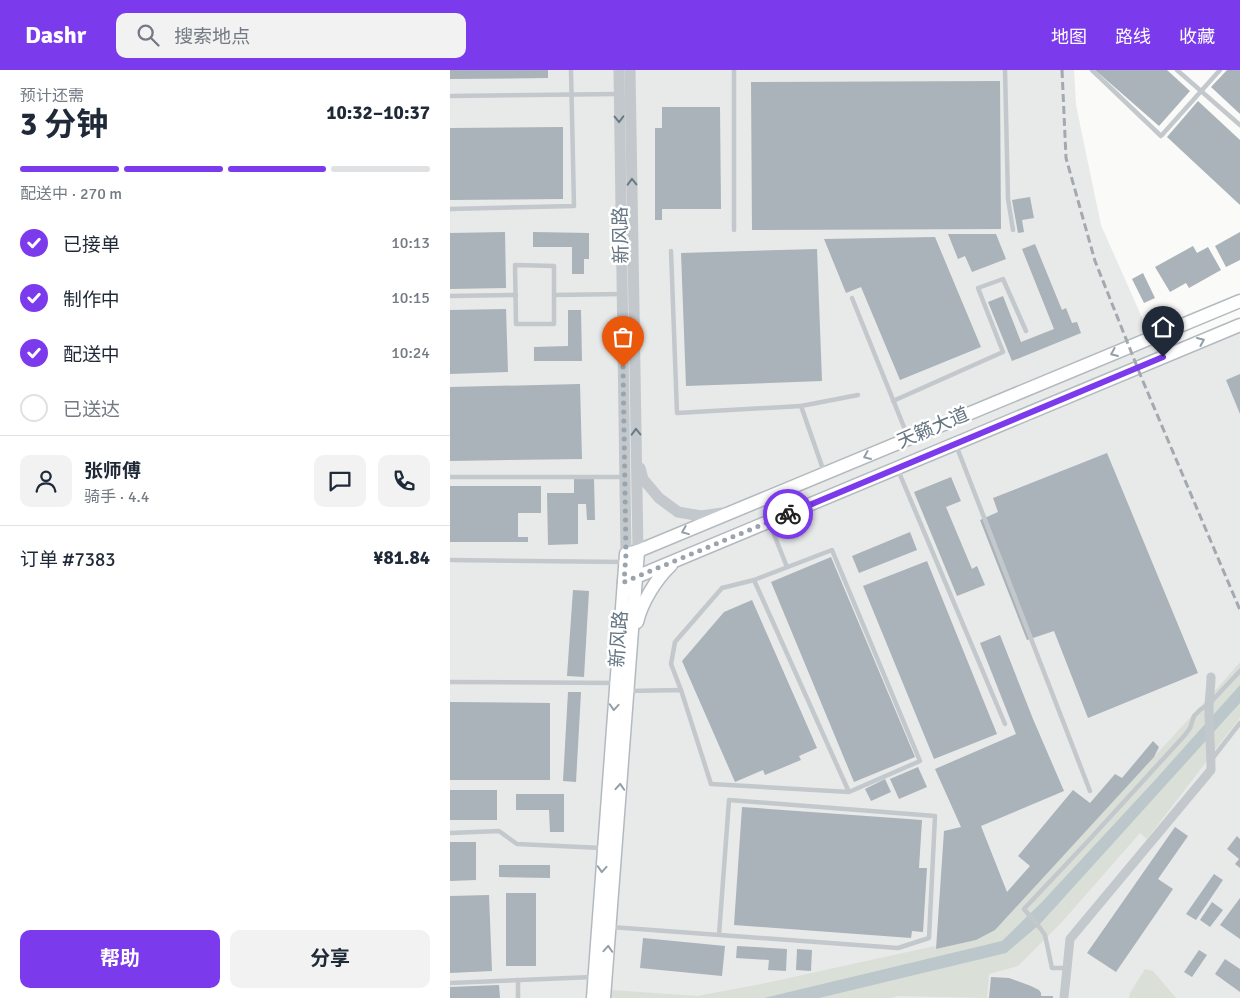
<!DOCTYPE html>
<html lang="zh">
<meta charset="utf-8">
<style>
:root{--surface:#fff;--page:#f2f2f3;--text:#1f2937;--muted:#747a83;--line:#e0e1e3;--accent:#7c3aed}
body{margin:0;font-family:Signika,"Noto Sans SC",sans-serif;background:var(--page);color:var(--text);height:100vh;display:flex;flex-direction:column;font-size:19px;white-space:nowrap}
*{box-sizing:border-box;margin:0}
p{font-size:16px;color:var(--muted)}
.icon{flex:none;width:28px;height:28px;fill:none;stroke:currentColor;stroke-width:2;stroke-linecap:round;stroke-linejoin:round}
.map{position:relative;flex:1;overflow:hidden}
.drawer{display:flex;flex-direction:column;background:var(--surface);width:450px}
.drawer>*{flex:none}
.pin{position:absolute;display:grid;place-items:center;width:42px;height:42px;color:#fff;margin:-51px -21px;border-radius:50% 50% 50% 0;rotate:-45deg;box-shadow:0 0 5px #0007}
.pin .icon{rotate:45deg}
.courier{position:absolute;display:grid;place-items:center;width:50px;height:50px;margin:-25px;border:4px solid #7c3aed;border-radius:50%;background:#fff;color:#222;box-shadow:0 1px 6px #0007}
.summary em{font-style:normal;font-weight:700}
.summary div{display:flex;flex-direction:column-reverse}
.summary{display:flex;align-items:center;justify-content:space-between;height:85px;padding:0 20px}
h1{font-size:32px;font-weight:700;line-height:38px}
.bar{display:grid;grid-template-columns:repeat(4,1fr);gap:8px 5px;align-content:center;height:60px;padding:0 20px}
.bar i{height:6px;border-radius:4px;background:var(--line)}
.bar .current{background:var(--accent)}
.bar p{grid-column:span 4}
.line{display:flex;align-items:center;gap:12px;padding:0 20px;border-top:1px solid var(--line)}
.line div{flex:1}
.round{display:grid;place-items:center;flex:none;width:52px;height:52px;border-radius:10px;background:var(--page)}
ol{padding:0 20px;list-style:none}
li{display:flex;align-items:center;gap:15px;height:55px}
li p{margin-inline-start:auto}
li .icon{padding:5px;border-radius:50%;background:var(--accent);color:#fff;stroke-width:4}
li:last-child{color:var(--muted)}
li i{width:28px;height:28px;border:2px solid var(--line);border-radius:50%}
.primary-button{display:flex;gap:10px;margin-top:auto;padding:10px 20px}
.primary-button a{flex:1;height:58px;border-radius:10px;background:var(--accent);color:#fff;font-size:20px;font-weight:700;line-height:58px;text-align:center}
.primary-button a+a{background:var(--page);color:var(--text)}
header{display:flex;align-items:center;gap:30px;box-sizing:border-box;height:70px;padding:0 25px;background:var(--accent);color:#fff}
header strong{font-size:24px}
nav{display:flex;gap:28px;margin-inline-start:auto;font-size:18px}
.search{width:350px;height:45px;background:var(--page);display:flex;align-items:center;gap:12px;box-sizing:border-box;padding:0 18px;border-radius:10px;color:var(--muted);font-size:19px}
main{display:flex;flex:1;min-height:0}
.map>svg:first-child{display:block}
</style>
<header>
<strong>Dashr</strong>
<div class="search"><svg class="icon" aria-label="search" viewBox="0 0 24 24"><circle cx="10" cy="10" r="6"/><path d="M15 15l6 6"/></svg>搜索地点</div>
<nav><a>地图</a><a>路线</a><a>收藏</a></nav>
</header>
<main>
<section class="drawer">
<div class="summary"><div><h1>3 分钟</h1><p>预计还需</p></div><em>10:32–10:37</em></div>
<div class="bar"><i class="current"></i><i class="current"></i><i class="current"></i><i></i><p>配送中 · 270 m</p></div>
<ol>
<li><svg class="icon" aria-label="check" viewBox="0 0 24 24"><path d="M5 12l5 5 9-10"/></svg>已接单<p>10:13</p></li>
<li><svg class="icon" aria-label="check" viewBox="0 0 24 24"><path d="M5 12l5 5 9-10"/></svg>制作中<p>10:15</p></li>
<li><svg class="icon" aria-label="check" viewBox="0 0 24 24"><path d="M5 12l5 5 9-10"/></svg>配送中<p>10:24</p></li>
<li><i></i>已送达</li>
</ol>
<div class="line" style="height:90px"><a class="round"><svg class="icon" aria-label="person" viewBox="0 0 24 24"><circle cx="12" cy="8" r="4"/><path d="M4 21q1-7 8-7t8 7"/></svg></a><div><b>张师傅</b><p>骑手 · 4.4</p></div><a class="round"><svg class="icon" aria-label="chat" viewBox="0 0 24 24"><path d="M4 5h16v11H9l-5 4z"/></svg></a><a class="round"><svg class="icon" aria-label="phone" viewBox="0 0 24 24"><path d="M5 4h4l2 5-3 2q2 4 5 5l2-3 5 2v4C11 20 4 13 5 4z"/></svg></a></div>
<div class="line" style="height:65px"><div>订单 #7383</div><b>¥81.84</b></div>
<div class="primary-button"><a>帮助</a><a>分享</a></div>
</section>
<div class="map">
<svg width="790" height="928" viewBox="0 0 790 928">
<rect width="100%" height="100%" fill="#fafaf8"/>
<path fill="#e8e9e9" d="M 0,0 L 624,0 L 626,35 L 651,155 L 701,268 L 714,287 L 790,255 L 790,592 L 761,625 L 762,685 L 790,648 L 790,928 L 619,928 L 620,878 L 614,928 L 0,928 Z"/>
<g fill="#dadfd7">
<path d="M 790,592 L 790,648 L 697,769 L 690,763 L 611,853 L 568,896 L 539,904 L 537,928 L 448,926 L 442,928 L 160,928 L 161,920 L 247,926 L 316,913 L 485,876 L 486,879 L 526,870 L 585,816 L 761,625 Z"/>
<path d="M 695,899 L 703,901 L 726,928 L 679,928 L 680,923 Z"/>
</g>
<path fill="#bbc7cb" d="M 790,615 L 790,633 L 590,854 L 556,883 L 369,928 L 314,928 L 552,871 L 592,832 L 706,709 Z"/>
<g fill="#aab3b9">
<path d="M 0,0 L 98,0 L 98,8 L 0,9 Z"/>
<path d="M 645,0 L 717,0 L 740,21 L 709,56 Z"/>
<path d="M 777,0 L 790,0 L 790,44 L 761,17 Z"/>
<path d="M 550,11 L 551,159 L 302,160 L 301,12 Z"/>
<path d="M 748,31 L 790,70 L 790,135 L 717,67 Z"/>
<path d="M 212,37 L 270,37 L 271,139 L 212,139 L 212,150 L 205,150 L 205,58 L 212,58 Z"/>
<path d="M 113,57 L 113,129 L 0,130 L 0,58 Z"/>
<path d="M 580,127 L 584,148 L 572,150 L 574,162 L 568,163 L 562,130 Z"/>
<path d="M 55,162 L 56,218 L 0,219 L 0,163 Z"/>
<path d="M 83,162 L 139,163 L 139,189 L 134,189 L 134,204 L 122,204 L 122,177 L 83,177 Z"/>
<path d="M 790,162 L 790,190 L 776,197 L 765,176 Z"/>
<path d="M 498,164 L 546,164 L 556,189 L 522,202 L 515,186 L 508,189 Z"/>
<path d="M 485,167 L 531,277 L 450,310 L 411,217 L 396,223 L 374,169 Z"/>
<path d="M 585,174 L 612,240 L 616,238 L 622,253 L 627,252 L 631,263 L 562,291 L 538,232 L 553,226 L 571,272 L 604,259 L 572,179 Z"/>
<path d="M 743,176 L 747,183 L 758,177 L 771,200 L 739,218 L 736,213 L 720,222 L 705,197 Z"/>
<path d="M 367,179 L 372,311 L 236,316 L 231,183 Z"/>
<path d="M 693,203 L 705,228 L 694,233 L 682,209 Z"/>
<path d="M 56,239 L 58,302 L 0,304 L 0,240 Z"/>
<path d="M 118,240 L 131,240 L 132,291 L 84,291 L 84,277 L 118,276 Z"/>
<path d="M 790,304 L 790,344 L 776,310 Z"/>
<path d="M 130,314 L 132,389 L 0,391 L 0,317 Z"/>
<path d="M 657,383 L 748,603 L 638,648 L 604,561 L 577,570 L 530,450 L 548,442 L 543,428 Z"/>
<path d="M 501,407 L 511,431 L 496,437 L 522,499 L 527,496 L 535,515 L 507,526 L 464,422 Z"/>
<path d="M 124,409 L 144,409 L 145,450 L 137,450 L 136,434 L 128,434 L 128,474 L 98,475 L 97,423 L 124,423 Z"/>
<path d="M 0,416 L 91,416 L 91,443 L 68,443 L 68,467 L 78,467 L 78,472 L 0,472 Z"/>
<path d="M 460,462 L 467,480 L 409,503 L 402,486 Z"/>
<path d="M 381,487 L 465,687 L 404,712 L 321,512 Z"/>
<path d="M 477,491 L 547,664 L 484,689 L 413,516 Z"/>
<path d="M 123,520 L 139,521 L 134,607 L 117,606 Z"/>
<path d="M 302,530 L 367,678 L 349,686 L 351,690 L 315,705 L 313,700 L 285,712 L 232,591 L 274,542 Z"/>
<path d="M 550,565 L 583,649 L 614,721 L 531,756 L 557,822 L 580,796 L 568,786 L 623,720 L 640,733 L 665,704 L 672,708 L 703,671 L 709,677 L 704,687 L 545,860 L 526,870 L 486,879 L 494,761 L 511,757 L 485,699 L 566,664 L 530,573 Z"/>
<path d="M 118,622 L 131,622 L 126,712 L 113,711 Z"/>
<path d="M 0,632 L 100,633 L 100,710 L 0,710 Z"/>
<path d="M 468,697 L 477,717 L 449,729 L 440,709 Z"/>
<path d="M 435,709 L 441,722 L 421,731 L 415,719 Z"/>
<rect x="0" y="720" width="47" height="30"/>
<path d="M 66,724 L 114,724 L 114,762 L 100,762 L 99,740 L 66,740 Z"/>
<path d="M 292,737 L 472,750 L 469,798 L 477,798 L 473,862 L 462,861 L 461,868 L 284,855 Z"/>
<path d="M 725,757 L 738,766 L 708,809 L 723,819 L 666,902 L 637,883 Z"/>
<path d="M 787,766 L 790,769 L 790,798 L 785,794 L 789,789 L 777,779 Z"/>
<path d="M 0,772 L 26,772 L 26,810 L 0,811 Z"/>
<path d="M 49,795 L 100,795 L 100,808 L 49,807 Z"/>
<path d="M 764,804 L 773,810 L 746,850 L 736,844 Z"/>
<rect x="56" y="823" width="30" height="73"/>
<path d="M 39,825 L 42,901 L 0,903 L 0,826 Z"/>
<path d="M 790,828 L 790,869 L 770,855 Z"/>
<path d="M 762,832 L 773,840 L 760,857 L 750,850 Z"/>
<path d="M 193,868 L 275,876 L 272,906 L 190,898 Z"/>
<path d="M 287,876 L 337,879 L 336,901 L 318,900 L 319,890 L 286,888 Z"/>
<path d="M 347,879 L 362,880 L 361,901 L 346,900 Z"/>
<path d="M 749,880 L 757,885 L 742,907 L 734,902 Z"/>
<path d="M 775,889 L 790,899 L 790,922 L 765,904 Z"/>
<path d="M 541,907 L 559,908 L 581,916 L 589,920 L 591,923 L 591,926 L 603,926 L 603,928 L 539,928 Z"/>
<path d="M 49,915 L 50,928 L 0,928 L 0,917 Z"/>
</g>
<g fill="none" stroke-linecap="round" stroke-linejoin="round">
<defs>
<g id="secondary">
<path d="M 174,512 L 790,255"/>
<path d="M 187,552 C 192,532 206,509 221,495"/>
<path d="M 143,928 L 176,484 L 188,481 L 790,231"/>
<path d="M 154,928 L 188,481"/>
</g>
</defs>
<use href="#secondary" stroke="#b3babf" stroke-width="15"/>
<g stroke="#c3c8cc" stroke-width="4.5">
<path d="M 555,0 L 558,129 L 563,160"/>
<path d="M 642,0 L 711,66 L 770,0"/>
<path d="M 727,0 L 790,55"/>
<path d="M 0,26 L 168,24"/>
<path d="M 0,139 L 124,136 L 121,0"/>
<path d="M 284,160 L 284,0"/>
<path d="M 221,181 L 227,343 L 351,336"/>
<path d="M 104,225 L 104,254 L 66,254 L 65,195 L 104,196 L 104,225 L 171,224"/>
<path d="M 0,226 L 66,225"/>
<path d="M 402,228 L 458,367"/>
<path d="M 443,331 L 553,282 L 528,218 L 553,209 L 576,261"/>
<path d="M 506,375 L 640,721"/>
<path d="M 448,400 L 555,654"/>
<path d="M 374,402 L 351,336 L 408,325"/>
<path d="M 0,407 L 174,407"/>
<path d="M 319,452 L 337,497"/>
<path d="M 0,490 L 174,492"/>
<path d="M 0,612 L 165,613"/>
<path d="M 231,620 L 221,594 L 225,572 L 272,518 L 304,510"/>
<path d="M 178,621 L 231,620 L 261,714 L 399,722 L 470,691 L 382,480 L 304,510 L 399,722"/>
<path d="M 762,689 L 790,653"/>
<path d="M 0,763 L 49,761 L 67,774 L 152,778"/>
<path d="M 161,857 L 448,878 L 479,868 L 485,746 L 279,730 L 269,865"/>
<path d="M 617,898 L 602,898 L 595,865 L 590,858 L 574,839 L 640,769 L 735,665 L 740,658 L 744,646 L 750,640 L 760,633 L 790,601"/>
<path d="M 68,910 L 68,928"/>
<path d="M 0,913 L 143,907"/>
</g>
<path stroke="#c3c8cc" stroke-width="9" d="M 614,928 L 620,869 L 761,700 C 761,680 759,660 759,639 C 759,628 761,618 761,607"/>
<g stroke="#c3c8cc" stroke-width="11">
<path d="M 169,0 L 176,484"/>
<path d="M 180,0 L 188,481"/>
<path d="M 190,398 L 193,409 L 209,428 L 228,442 L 251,446 L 272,443"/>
</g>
<use href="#secondary" stroke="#fff" stroke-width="12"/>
<path stroke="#a2aab0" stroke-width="3" stroke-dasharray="8 4" stroke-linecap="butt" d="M 612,0 L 616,88 L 645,191 L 692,309 L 790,540"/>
</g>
<defs><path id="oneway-chevron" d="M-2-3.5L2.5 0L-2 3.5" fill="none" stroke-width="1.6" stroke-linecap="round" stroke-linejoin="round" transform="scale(1.25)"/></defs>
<g stroke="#6a7a87">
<use href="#oneway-chevron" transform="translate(169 49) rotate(89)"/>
<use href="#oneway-chevron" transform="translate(182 112) rotate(-91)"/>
<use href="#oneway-chevron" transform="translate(186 362) rotate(-91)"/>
</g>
<g stroke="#939fa8">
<use href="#oneway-chevron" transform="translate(751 271) rotate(-23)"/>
<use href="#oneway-chevron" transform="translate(664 283) rotate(157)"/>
<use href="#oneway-chevron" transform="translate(417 386) rotate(157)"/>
<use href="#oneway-chevron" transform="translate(235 461) rotate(158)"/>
<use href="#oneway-chevron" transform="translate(164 637) rotate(94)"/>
<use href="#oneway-chevron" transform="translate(170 717) rotate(-86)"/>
<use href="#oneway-chevron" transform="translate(152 799) rotate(94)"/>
<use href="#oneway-chevron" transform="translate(158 879) rotate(-86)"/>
</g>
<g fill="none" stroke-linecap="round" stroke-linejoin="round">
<path stroke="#99a4ac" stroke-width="5" stroke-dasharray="0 9" d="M 173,297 L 176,484 L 174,512 L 338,444"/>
<path stroke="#7c3aed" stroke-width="6" d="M 338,444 L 713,287"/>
</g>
<g text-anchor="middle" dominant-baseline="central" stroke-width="5" stroke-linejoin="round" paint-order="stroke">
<g font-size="19" fill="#657683" stroke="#fff">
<text transform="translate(171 165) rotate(-91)">新风路</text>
<text transform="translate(483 358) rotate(-23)">天籁大道</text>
<text transform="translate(169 569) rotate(-86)">新风路</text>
</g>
</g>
</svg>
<div class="pin" style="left:173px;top:297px;background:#ea580c"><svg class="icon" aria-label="bag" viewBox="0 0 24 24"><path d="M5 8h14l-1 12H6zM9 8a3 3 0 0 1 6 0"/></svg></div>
<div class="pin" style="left:713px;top:287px;background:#1f2937"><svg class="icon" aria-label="home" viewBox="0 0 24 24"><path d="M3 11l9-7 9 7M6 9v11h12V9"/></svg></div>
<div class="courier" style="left:338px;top:444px"><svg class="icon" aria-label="bike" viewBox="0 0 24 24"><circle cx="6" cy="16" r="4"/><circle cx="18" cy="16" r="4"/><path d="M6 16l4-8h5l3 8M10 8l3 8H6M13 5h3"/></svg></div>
</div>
</main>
